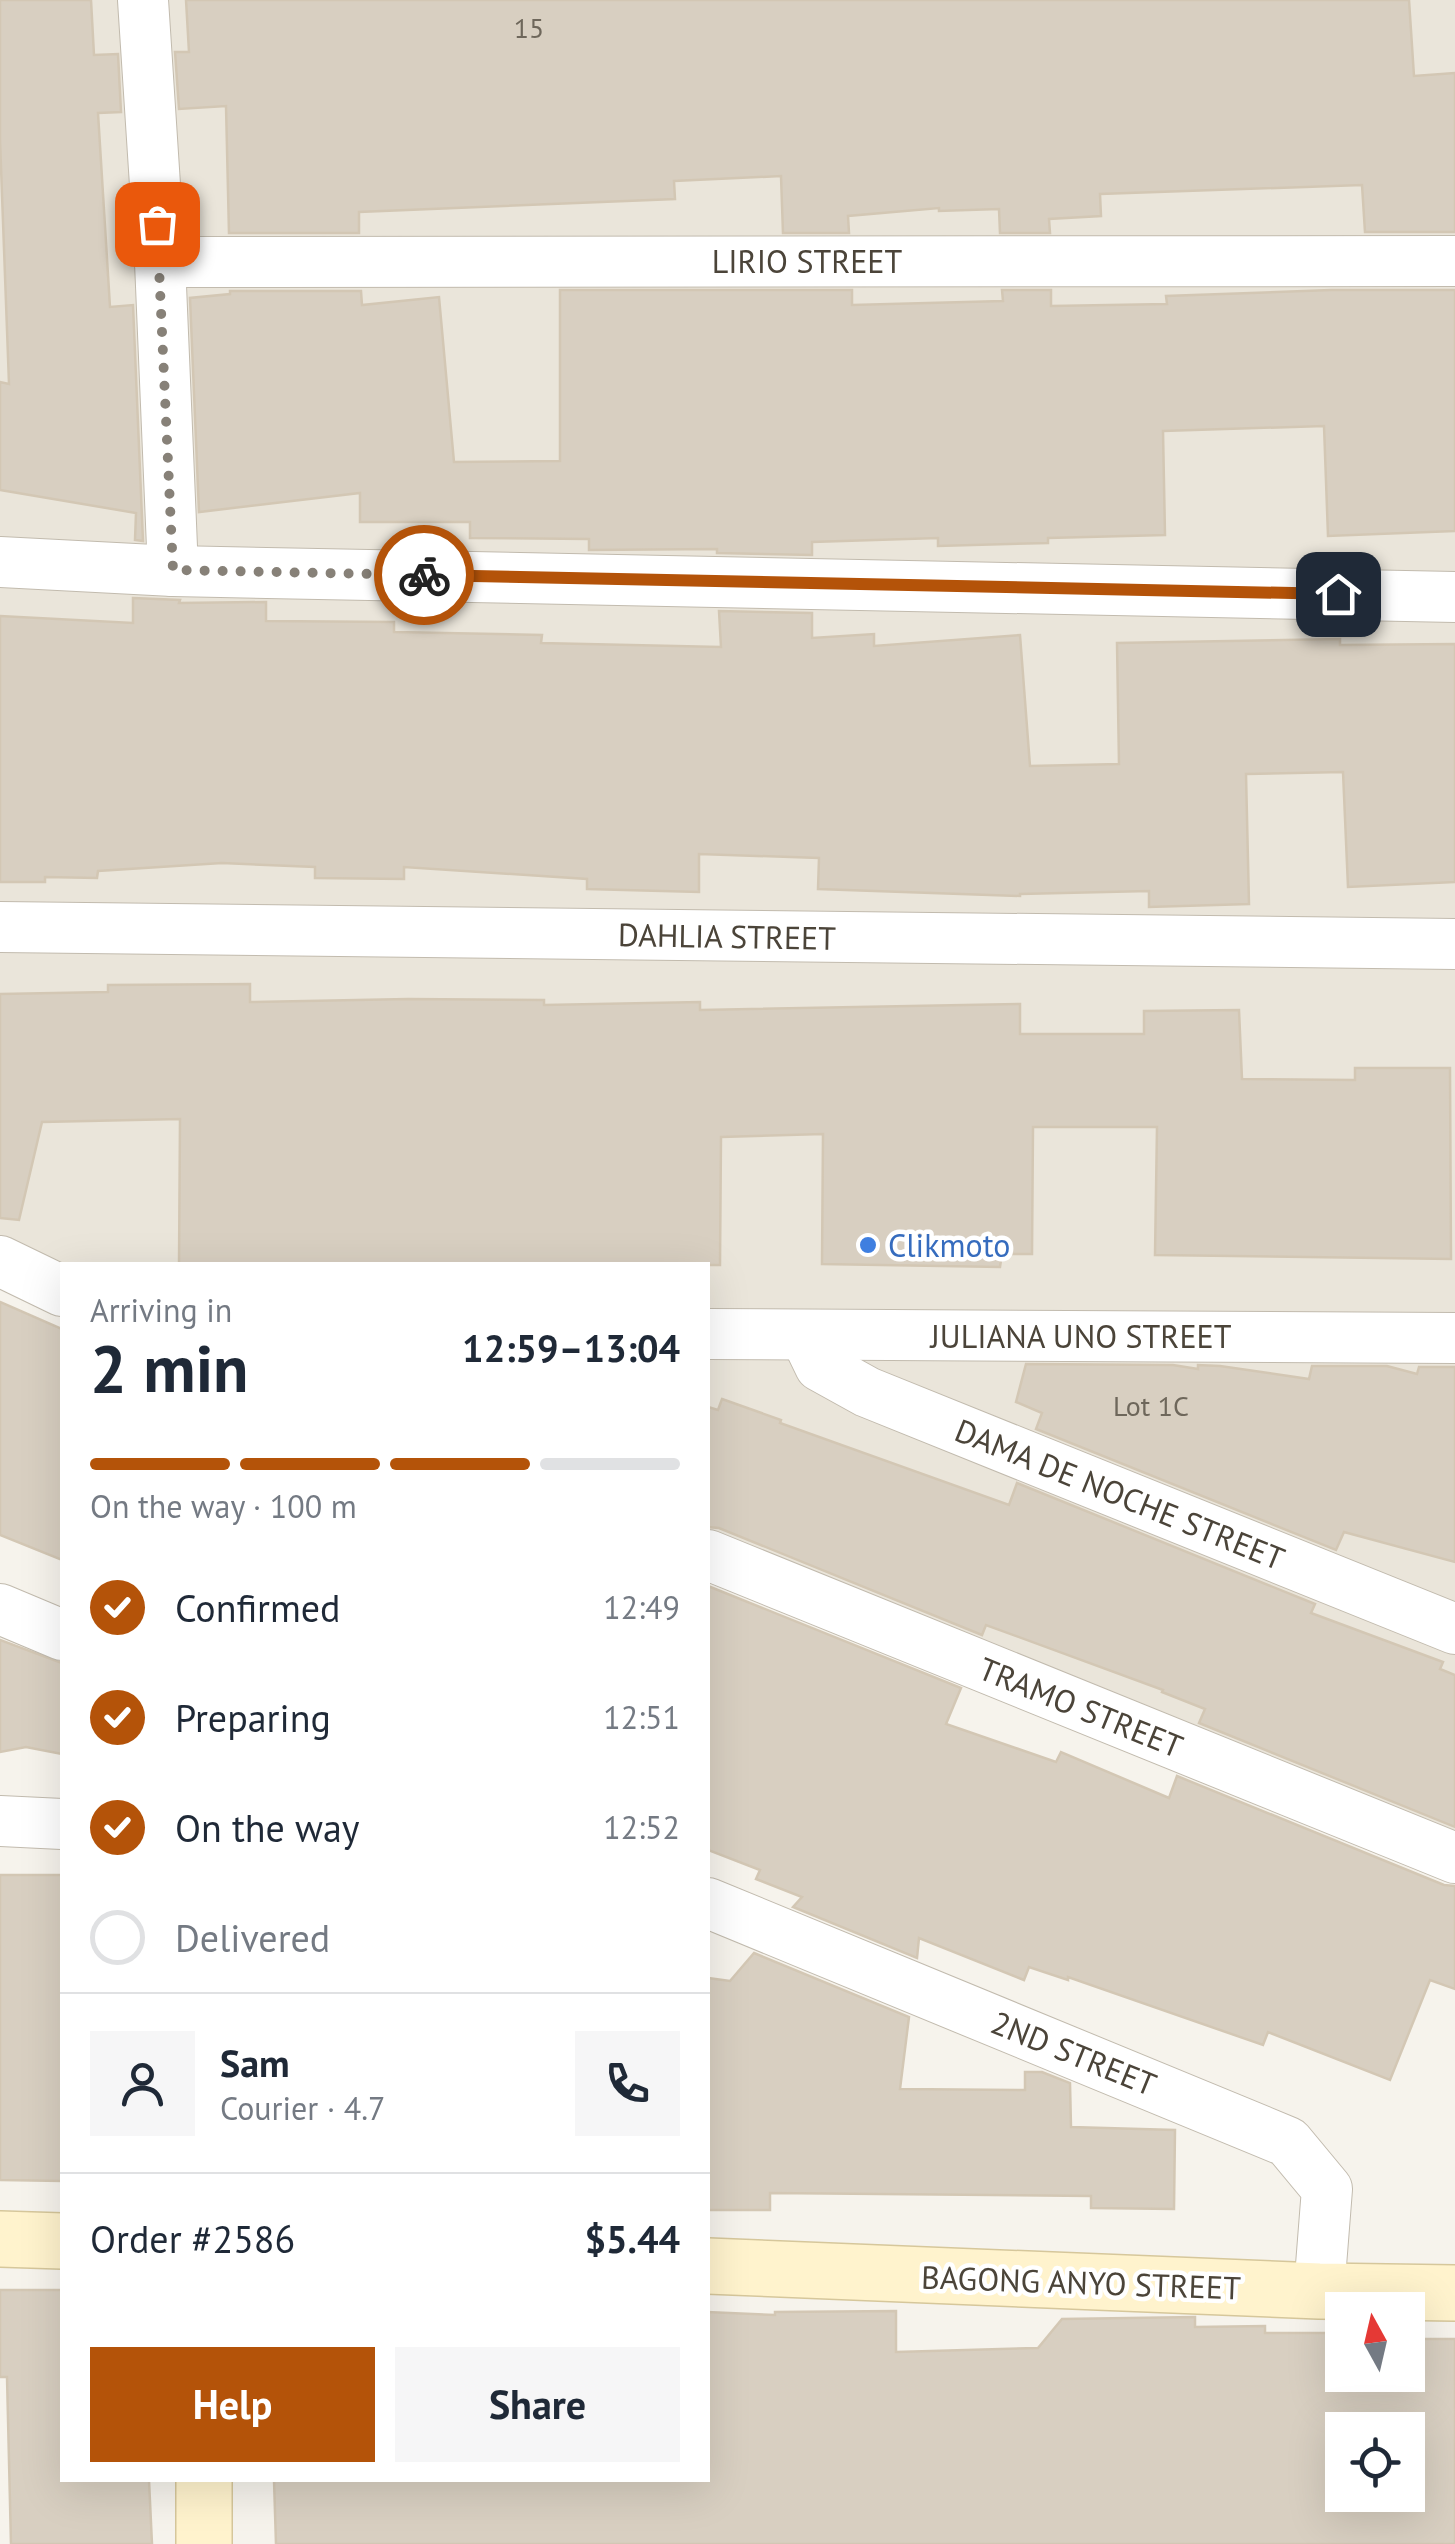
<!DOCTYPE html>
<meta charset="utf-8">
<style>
:root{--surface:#fff;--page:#f6f6f7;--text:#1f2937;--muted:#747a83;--line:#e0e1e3;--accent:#b45309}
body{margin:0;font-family:"PT Sans",sans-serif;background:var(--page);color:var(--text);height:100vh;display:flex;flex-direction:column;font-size:38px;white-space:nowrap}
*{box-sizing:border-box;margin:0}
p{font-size:32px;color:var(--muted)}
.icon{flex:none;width:55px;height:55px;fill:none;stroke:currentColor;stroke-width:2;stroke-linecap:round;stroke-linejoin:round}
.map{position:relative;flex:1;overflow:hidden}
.drawer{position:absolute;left:60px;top:1262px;width:650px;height:1220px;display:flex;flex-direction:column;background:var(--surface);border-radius:0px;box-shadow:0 10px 40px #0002}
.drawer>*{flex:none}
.needle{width:65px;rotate:352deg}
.buttons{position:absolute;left:1325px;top:2292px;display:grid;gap:20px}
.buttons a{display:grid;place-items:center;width:100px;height:100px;border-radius:0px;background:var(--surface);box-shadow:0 10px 40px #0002;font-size:50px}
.pin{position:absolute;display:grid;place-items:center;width:85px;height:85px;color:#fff;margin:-42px;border-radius:20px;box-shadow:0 5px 15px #0006}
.courier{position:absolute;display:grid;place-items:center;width:100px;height:100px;margin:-50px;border:8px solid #b45309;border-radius:50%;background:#fff;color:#222;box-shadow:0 2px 12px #0007}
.overview em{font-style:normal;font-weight:700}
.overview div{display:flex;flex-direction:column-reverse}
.overview{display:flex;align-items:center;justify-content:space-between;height:170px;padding:0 30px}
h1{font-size:65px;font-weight:700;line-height:75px}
.bar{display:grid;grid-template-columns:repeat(4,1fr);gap:15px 10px;align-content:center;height:120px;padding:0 30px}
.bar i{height:12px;border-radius:8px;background:var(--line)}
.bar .selected{background:var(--accent)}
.bar p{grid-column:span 4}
.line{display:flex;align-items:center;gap:25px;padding:0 30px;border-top:2px solid var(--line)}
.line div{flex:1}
.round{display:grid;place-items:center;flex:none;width:105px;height:105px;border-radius:0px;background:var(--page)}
ol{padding:0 30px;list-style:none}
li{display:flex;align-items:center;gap:30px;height:110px}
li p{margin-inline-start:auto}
li .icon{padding:10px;border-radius:50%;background:var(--accent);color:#fff;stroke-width:4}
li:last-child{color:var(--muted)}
li i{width:55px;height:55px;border:5px solid var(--line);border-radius:50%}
.action{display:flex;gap:20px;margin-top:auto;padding:20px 30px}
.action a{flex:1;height:115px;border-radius:0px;background:var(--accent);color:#fff;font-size:40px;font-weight:700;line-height:115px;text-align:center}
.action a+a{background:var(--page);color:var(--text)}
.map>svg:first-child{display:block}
</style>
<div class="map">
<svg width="1455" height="2544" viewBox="0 0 1455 2544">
<rect width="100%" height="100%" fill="#f6f3ec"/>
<path fill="#eae5da" d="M 0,0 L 1455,0 L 1455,1837 L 708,1529 L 708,1265 L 69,1265 L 0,1236 Z"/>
<g fill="#d8cfc1" stroke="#d3c7b4" stroke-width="2.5" fill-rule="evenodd">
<path d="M 0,0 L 91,0 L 94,55 L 118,54 L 121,112 L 98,113 L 110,307 L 133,305 L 143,541 L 135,540 L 136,513 L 0,490 L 0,382 L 9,384 L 0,140 Z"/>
<path d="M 186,0 L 1409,0 L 1414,76 L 1455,73 L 1455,232 L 1365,232 L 1362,185 L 1100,194 L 1101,216 L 1049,219 L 1050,233 L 1000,233 L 999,209 L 939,211 L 939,208 L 848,216 L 849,233 L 783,233 L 781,176 L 674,181 L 675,199 L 359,212 L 359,233 L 229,233 L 226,106 L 179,109 L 175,52 L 189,52 Z"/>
<path d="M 560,290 L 852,290 L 852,305 L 1003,301 L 1002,290 L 1051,290 L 1051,306 L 1167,304 L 1166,296 L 1331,290 L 1455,290 L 1455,531 L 1328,536 L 1324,426 L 1163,431 L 1165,535 L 1048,538 L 1048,543 L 938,546 L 938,538 L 812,542 L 812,555 L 717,553 L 717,549 L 589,550 L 589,539 L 470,538 L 470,522 L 360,522 L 360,493 L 199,512 L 190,298 L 230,294 L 230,291 L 361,291 L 362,305 L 439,297 L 454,462 L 560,461 Z"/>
<path d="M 133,598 L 180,600 L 179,603 L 266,602 L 266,621 L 394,622 L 394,632 L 542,635 L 541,643 L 721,647 L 719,611 L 812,613 L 812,638 L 874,634 L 874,646 L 1020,635 L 1030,766 L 1119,764 L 1117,643 L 1340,639 L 1340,645 L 1455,644 L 1455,882 L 1348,887 L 1343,772 L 1246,774 L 1249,904 L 1149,907 L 1149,891 L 1020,894 L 1020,896 L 818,889 L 819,858 L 699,854 L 699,892 L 587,889 L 587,879 L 404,867 L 404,879 L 315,878 L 315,867 L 222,863 L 98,871 L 97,878 L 45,877 L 45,882 L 0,882 L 0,616 L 133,623 Z"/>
<path d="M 250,984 L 250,1002 L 408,999 L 544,1000 L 544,1005 L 700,1002 L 700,1010 L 1020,1004 L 1020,1034 L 1144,1034 L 1144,1011 L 1239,1010 L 1242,1079 L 1355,1080 L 1355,1068 L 1450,1068 L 1451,1259 L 1155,1255 L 1157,1127 L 1033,1127 L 1032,1254 L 1002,1254 L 1000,1267 L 822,1264 L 823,1134 L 721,1137 L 720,1265 L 179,1265 L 180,1119 L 42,1122 L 19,1220 L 0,1218 L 0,994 L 108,992 L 108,985 Z"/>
<path d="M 0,1302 L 62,1329 L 62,1560 L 0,1535 Z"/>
<path d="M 1026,1364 L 1173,1365 L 1198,1369 L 1198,1365 L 1220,1366 L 1309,1379 L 1312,1366 L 1387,1366 L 1417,1374 L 1419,1367 L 1455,1367 L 1455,1562 L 1344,1532 L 1336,1550 L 1036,1429 L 1042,1413 L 1016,1402 Z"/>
<path d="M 722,1399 L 781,1420 L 780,1423 L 1009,1505 L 1017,1483 L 1315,1604 L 1311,1613 L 1443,1662 L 1440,1669 L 1455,1675 L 1455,1827 L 1199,1723 L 1205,1709 L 1162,1692 L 1163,1690 L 986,1625 L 982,1635 L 719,1528 L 708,1527 L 708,1407 L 718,1410 Z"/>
<path d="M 708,1586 L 961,1688 L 946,1724 L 1056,1762 L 1061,1752 L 1169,1798 L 1177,1776 L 1444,1885 L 1455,1886 L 1455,1989 L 1430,1980 L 1390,2080 L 1268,2032 L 1263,2045 L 1068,1977 L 1068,1980 L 1029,1967 L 1024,1980 L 919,1938 L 917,1958 L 793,1907 L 802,1897 L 756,1879 L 760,1870 L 708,1850 Z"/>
<path d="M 0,1640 L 62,1663 L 62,1754 L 26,1747 L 0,1752 Z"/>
<path d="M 0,1875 L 62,1875 L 62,2181 L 0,2180 Z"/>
<path d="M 754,1953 L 909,2017 L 900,2089 L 1025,2090 L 1025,2072 L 1042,2072 L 1070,2083 L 1071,2127 L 1175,2130 L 1174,2209 L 1091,2208 L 1091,2196 L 770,2193 L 770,2210 L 708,2210 L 708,1978 L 730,1981 Z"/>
<path d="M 0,2290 L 62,2290 L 62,2480 L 149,2480 L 152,2544 L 11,2544 L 7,2377 L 0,2377 Z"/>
<path d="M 896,2311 L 896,2352 L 1038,2348 L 1062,2319 L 1195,2317 L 1195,2327 L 1265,2326 L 1265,2333 L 1342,2333 L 1342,2375 L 1408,2375 L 1408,2339 L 1455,2339 L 1455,2544 L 276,2544 L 274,2480 L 708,2480 L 708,2312 L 775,2315 L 775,2312 ZM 1342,2430 L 1408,2430 L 1408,2495 L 1342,2495 Z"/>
</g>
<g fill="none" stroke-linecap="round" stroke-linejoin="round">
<defs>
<g id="street">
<path d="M 143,0 L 160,262 L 173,571"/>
<path d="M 160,262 L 1455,261"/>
<path d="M 0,562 L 173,571 L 1455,597"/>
<path d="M 0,927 L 1455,944"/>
<path d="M 0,1261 L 62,1291"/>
<path d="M 708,1334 L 1455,1338"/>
<path d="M 805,1335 L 820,1366 L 867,1392 L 1455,1629"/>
<path d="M 708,1555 L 1455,1858"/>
<path d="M 0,1609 L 62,1635"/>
<path d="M 0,1821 L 62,1824"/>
<path d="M 708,1903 L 1288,2142 L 1327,2189 L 1319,2291"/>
</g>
<g id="secondary">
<path d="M 0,2239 L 62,2241"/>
<path d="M 708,2266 L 1319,2291 L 1455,2293"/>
<path d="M 204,2480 L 204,2544"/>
</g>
</defs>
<use href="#street" stroke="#c2bbae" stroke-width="52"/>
<use href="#secondary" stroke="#d6c79b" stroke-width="58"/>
<use href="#street" stroke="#fff" stroke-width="50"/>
<use href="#secondary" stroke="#fff3cd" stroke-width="55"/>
</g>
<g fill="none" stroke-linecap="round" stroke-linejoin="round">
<path stroke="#878178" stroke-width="10" stroke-dasharray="0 18" d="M 157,224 L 173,570 L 424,575"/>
<path stroke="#b45309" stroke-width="12" d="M 424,575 L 1338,594"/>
</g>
<circle fill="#3f7fe0" stroke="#fff" stroke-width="4" cx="868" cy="1245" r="10"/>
<g text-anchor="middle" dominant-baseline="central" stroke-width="9" stroke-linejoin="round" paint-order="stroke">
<g font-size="28" fill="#6e675b">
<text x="529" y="27">15</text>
<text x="1151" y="1405">Lot 1C</text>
</g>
<g font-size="32" fill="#4b4439" stroke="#fff">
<text x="807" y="261">LIRIO STREET</text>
<text transform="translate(727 936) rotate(1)">DAHLIA STREET</text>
<text x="1081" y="1336">JULIANA UNO STREET</text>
<text transform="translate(1120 1494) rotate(22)">DAMA DE NOCHE STREET</text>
<text transform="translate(1081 1707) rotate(22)">TRAMO STREET</text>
<text transform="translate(1074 2053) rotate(22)">2ND STREET</text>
<text transform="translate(1081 2282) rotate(2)">BAGONG ANYO STREET</text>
</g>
<g font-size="32" fill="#366cbe" stroke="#fff" text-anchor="start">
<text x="888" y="1245">Clikmoto</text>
</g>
</g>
</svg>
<div class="buttons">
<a><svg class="needle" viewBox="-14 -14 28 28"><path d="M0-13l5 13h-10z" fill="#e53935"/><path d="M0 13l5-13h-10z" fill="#747a83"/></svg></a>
<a><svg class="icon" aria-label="locate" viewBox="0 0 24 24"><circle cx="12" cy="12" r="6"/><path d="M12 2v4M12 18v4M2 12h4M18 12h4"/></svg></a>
</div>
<div class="pin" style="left:157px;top:224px;background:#ea580c"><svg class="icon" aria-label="bag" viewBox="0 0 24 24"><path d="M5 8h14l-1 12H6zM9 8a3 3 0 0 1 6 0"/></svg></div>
<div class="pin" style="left:1338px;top:594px;background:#1f2937"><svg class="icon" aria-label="home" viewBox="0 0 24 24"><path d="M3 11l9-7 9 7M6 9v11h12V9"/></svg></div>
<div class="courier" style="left:424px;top:575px"><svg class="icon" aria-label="bike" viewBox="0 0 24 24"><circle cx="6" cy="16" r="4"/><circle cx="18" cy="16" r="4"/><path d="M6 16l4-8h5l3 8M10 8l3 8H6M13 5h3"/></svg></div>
<section class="drawer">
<div class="overview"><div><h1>2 min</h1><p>Arriving in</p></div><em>12:59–13:04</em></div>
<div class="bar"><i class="selected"></i><i class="selected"></i><i class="selected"></i><i></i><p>On the way · 100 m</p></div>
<ol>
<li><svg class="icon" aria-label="check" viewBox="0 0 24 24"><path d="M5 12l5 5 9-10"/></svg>Confirmed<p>12:49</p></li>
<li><svg class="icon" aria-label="check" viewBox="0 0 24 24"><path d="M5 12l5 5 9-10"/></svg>Preparing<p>12:51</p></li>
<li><svg class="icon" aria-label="check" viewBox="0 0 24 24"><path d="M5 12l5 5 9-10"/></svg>On the way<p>12:52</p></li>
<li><i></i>Delivered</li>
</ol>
<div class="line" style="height:180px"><a class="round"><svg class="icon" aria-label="person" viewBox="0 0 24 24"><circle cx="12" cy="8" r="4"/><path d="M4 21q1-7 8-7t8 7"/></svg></a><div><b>Sam</b><p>Courier · 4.7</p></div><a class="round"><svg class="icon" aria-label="phone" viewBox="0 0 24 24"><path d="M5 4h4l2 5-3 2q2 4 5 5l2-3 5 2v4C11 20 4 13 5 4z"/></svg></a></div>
<div class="line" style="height:130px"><div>Order #2586</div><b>$5.44</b></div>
<div class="action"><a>Help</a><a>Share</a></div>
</section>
</div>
